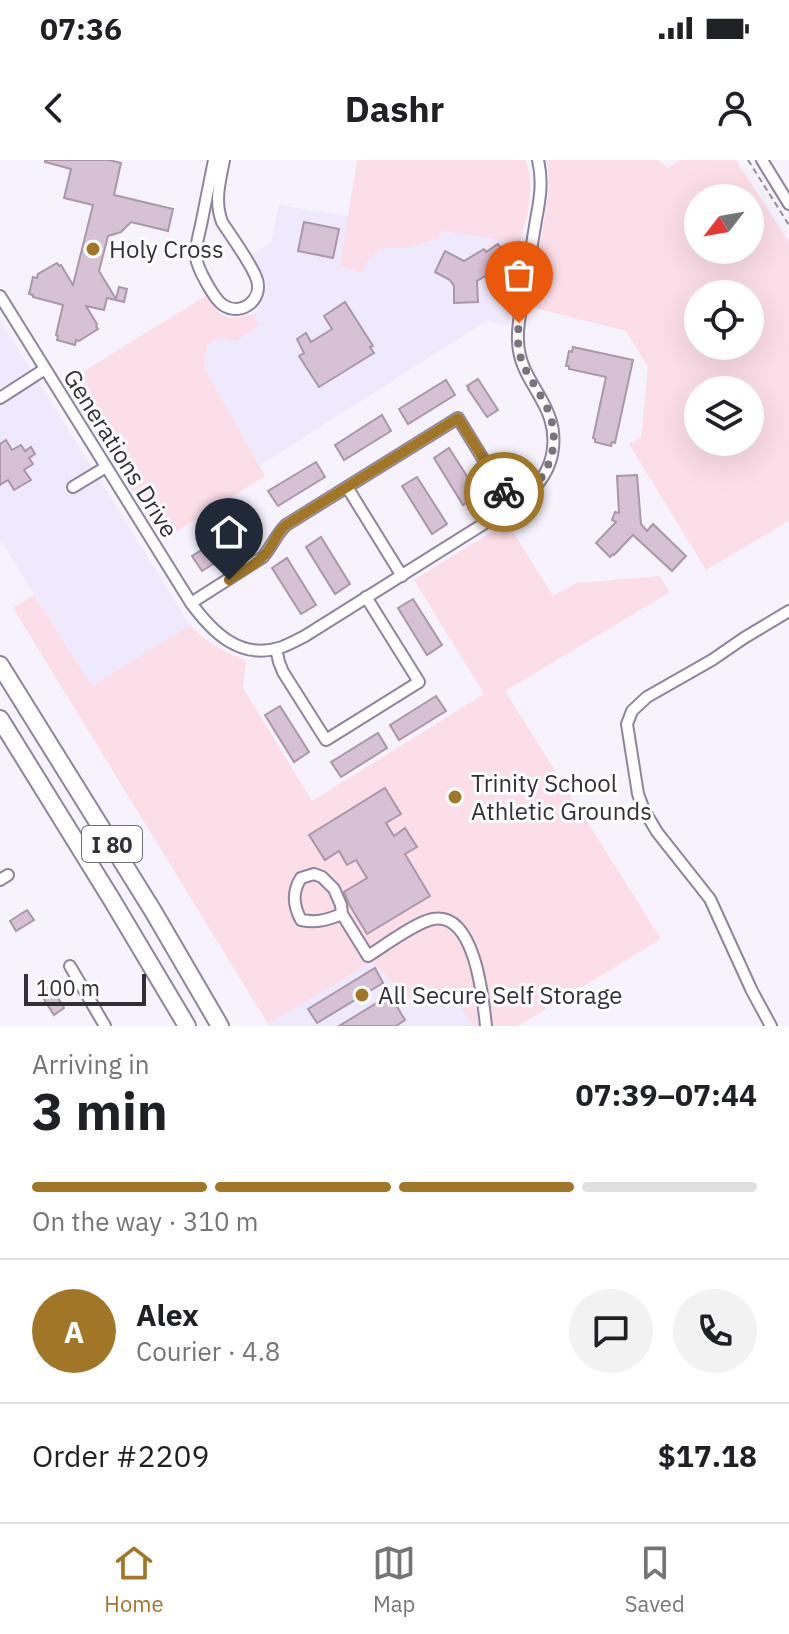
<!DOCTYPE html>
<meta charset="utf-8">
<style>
:root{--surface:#fff;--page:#f2f2f2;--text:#202124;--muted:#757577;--line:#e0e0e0;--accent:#a17626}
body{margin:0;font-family:"IBM Plex Sans",sans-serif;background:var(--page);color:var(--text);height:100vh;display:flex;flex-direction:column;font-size:30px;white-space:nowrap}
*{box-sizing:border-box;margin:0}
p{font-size:26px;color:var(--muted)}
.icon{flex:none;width:44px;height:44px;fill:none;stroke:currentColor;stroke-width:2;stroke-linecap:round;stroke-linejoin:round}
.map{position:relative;height:866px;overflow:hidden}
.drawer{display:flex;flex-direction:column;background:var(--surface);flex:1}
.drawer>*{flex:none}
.needle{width:52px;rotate:239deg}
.fabs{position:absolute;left:684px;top:24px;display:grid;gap:16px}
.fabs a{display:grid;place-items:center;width:80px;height:80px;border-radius:50%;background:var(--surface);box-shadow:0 8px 32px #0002;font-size:40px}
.scale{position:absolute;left:24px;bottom:20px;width:122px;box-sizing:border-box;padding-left:8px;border:4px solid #332f39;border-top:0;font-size:22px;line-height:28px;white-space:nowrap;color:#332f39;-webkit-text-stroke:6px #fff;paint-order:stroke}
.pin{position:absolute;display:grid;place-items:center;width:68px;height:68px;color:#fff;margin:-82px -34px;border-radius:50% 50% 50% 0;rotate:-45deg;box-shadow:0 0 8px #0007}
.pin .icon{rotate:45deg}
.courier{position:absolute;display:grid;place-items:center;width:80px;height:80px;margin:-40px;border:6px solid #a17626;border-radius:50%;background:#fff;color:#222;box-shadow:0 2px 10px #0007}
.headline em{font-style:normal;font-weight:800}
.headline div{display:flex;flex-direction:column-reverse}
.headline{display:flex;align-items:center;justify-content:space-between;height:136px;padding:0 32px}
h1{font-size:52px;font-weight:800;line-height:60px}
.bar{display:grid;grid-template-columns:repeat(4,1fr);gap:12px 8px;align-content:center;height:96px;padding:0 32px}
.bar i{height:10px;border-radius:6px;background:var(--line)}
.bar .on{background:var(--accent)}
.bar p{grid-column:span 4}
.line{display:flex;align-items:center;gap:20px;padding:0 32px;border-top:2px solid var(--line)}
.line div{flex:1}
.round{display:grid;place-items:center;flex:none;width:84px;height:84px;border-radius:42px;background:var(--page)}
.status{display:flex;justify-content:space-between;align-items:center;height:56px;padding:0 40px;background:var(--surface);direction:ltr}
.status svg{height:22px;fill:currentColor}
header{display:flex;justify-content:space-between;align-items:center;height:104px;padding:0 32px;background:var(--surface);font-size:36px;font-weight:800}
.tab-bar{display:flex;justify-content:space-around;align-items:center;height:112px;border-top:2px solid var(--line);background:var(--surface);font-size:22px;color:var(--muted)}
.tab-bar a{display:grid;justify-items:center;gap:4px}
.tab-bar .on{color:var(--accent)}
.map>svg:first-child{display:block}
</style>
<div class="status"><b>07:36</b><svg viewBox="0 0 49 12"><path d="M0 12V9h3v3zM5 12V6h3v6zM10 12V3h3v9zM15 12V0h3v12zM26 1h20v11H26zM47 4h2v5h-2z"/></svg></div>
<header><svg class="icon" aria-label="back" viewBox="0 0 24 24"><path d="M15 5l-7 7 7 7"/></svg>Dashr<svg class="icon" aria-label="person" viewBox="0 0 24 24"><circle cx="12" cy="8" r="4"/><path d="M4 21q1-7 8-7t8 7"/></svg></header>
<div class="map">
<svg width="789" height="866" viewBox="0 0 789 866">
<rect width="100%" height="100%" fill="#f6f3fe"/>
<g fill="#efe9fd">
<path d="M 279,45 L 348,56 L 340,106 L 363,112 L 367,101 L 381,88 L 404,88 L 437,79 L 441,71 L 520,83 L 508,165 L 486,161 L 259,306 L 204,208 L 207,185 L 219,177 L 259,165 L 252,154 L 258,150 L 265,136 L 266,126 L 264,118 L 250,96 L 271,82 Z"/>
<path d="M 0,160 L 190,465 L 92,526 L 0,380 Z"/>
<path d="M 372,801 L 417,844 L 447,826 L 473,866 L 269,866 L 268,864 Z"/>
</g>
<g fill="#fcdee8" fill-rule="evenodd">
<path d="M 357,0 L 525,0 C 537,25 526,57 520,83 L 441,71 L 438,79 L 404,88 L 381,88 L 367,101 L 363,113 L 340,106 Z"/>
<path d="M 546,0 L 658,0 L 668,8 L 680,0 L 736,0 L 789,82 L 789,361 L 706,410 L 629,284 L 641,277 L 648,207 L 626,171 L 531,147 L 549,27 L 548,7 ZM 698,38 L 750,38 L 750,90 L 698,90 ZM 698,134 L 750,134 L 750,186 L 698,186 ZM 698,230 L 750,230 L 750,282 L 698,282 Z"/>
<path d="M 207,135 C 223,159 223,161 252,154 L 259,165 L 236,181 L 219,177 L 207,185 L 204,208 L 265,316 L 163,380 L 65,223 Z"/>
<path d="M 507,362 L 553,436 L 576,423 L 660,416 L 670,432 L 505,531 L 661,779 L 518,866 L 473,866 L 447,826 L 417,845 L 372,802 L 268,864 L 13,448 L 34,435 L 92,526 L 190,465 C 208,484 222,491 246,500 L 243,528 L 312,641 L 484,534 L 414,420 Z"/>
</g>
<g fill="#d7c1d5" stroke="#ab97aa" stroke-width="2">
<path d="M 45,0 L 109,0 L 121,3 L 114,35 L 173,49 L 168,71 L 131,62 L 121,72 L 108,76 L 99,111 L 116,139 L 119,127 L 127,129 L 124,142 L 107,138 L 104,150 L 86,146 L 97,164 L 96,166 L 98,169 L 79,181 L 76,180 L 75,185 L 57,180 L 58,176 L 56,175 L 63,145 L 33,137 L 33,135 L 29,134 L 33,117 L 37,118 L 38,114 L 57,103 L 59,106 L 61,105 L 73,125 L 93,45 L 64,38 L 71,9 L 45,2 Z"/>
<path d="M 304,62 L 339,69 L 333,98 L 298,91 Z"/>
<path d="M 498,84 L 507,97 L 495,105 L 497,109 L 477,121 L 478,142 L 454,143 L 454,126 L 450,120 L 435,112 L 445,91 L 464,101 L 484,89 L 486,92 Z"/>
<path d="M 345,142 L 373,186 L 370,187 L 374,193 L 319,227 L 299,196 L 304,193 L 297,179 L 306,173 L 311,182 L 332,169 L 324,156 Z"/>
<path d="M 573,187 L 633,200 L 615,283 L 612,282 L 611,286 L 595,282 L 595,279 L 593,278 L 606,217 L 569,209 L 569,206 L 566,206 L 569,191 L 572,192 Z"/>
<path d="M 478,219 L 498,250 L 487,257 L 468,229 L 469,228 L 467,226 Z"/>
<path d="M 446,220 L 455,235 L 408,264 L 399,249 Z"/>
<path d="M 382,255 L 391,271 L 344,300 L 335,285 Z"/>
<path d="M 6,280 L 12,290 L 21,285 L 25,291 L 31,287 L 35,294 L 29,298 L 33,304 L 24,310 L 31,320 L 14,330 L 8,320 L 0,325 L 0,284 Z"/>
<path d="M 449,288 L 479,335 L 463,345 L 434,298 Z"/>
<path d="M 316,302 L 325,317 L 278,346 L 268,331 Z"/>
<path d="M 637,315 L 641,364 L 647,371 L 653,364 L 686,396 L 672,411 L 633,375 L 614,395 L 613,394 L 610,397 L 596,383 L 616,362 L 612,360 L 615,352 L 619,353 L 617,316 Z"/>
<path d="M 417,317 L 447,364 L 432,374 L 402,326 Z"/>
<path d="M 238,367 L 248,382 L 202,411 L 192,396 Z"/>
<path d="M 321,377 L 350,424 L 335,434 L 306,387 Z"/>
<path d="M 287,398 L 316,445 L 301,454 L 272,408 Z"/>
<path d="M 413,439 L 442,485 L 427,495 L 398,448 Z"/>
<path d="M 436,536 L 446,551 L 399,580 L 390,565 Z"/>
<path d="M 280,546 L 309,592 L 294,602 L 265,555 Z"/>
<path d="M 378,573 L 387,588 L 341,617 L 331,602 Z"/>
<path d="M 385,628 L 401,654 L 386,663 L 394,676 L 405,668 L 417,687 L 405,694 L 430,736 L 367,774 L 349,744 L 344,732 L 367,718 L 356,700 L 347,705 L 339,691 L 325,700 L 309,675 Z"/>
<path d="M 27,750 L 34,760 L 16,771 L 10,761 Z"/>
<path d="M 375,808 L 383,823 L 317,863 L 308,849 Z"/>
<path d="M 51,826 L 64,848 L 54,855 L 40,833 Z"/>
<path d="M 390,835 L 405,860 L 396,866 L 339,866 Z"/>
</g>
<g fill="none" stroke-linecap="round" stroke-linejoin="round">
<defs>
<g id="minor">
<path d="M 214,0 C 210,20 206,40 202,60 C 200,72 195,85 196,97 C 197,108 214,139 223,145 C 241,157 263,140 257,120 C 253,106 231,76 222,62 C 214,41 220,21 224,0"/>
<path d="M 762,0 L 789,44"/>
<path d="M 0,136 L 191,443 C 213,473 241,501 282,487 C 290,484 297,480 305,476 L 512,346 C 531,334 547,318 552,295 C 562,244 519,225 518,181 C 517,165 521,148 524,133 C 528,109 532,84 536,60 C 540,39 543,21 538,0"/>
<path d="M 0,238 L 45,209"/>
<path d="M 73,327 L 106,307"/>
<path d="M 347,327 L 402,416"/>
<path d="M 191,443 L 263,397 C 273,385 275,376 286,365 L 458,258 L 512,346"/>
<path d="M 276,489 L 279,502 L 283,512 L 326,580 L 419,522 L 366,437"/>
<path d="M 0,720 L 8,715"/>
<path d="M 342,754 C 327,760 317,763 301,760 C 293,745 292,732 301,718 L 314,714 L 322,717 L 334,729 L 341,745 L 342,754 L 368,796 C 384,786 416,762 433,759 C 475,751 483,838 486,866"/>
<path d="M 70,806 L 105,866"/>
<path d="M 771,866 L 752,831 L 710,739 L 657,672 L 644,650 L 638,634 L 627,564 L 632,551 L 647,537 L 712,500 L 744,478 L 789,451"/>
</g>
<g id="highway">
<path d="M 0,505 L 153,751 L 220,866"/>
<path d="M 0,559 L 112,740 L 187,866"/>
</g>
</defs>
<use href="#minor" stroke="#8d859d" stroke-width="14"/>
<use href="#highway" stroke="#8d859d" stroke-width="20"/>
<path stroke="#94919b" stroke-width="2" stroke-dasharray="6 4" stroke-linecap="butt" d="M 748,0 L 789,65"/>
<use href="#minor" stroke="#fff" stroke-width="10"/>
<use href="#highway" stroke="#fff" stroke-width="16"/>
</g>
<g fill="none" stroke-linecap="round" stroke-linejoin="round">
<path stroke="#77747e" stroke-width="8" stroke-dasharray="0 14.4" d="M 504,332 L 512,346 C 547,323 566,284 545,244 C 528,211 514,202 519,163"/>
<path stroke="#a17626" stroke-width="10" d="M 229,420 C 241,412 258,404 267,392 C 275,382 275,375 286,365 L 458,258 L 504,332"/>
</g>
<g fill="#a17626" stroke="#fff" stroke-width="3">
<circle cx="93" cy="89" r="8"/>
<circle cx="455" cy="637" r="8"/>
<circle cx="362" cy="835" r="8"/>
</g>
<g text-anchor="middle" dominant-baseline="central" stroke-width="6" stroke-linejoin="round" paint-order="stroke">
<rect fill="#fff" stroke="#706d74" stroke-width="2" x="82" y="666" width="60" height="36" rx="6"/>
<g font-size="22" font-weight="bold" fill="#332f39">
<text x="112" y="684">I 80</text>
</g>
<g font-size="24" fill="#332f39" stroke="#fff" text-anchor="start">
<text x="109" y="89">Holy Cross</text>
<text x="471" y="623">Trinity School<tspan x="471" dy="28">Athletic Grounds</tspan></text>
<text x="378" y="835">All Secure Self Storage</text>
</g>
<g font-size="24" fill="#332f39" stroke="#fff">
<text transform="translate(121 293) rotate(58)">Generations Drive</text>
</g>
</g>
</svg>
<div class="fabs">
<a><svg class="needle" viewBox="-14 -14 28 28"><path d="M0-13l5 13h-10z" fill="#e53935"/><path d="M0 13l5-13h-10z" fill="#757577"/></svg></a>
<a><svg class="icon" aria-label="locate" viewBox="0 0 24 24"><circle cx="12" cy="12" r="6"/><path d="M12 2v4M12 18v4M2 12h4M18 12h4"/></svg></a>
<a><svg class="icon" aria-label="layers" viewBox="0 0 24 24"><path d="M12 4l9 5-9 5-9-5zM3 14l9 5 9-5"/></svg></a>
</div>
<div class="scale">100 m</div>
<div class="pin" style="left:519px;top:163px;background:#ea580c"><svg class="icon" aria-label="bag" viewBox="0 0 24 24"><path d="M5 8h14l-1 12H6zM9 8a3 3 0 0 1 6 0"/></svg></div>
<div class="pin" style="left:229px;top:420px;background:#1f2937"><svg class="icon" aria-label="home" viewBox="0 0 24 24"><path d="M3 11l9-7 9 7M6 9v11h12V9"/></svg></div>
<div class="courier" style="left:504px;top:332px"><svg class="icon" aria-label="bike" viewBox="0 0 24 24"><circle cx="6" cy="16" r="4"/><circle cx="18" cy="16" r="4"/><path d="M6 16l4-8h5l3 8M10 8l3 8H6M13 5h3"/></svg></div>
</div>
<section class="drawer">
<div class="headline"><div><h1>3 min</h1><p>Arriving in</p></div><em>07:39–07:44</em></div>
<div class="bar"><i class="on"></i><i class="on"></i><i class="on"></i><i></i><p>On the way · 310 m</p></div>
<div class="line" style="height:144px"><b class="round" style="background:var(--accent);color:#fff">A</b><div><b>Alex</b><p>Courier · 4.8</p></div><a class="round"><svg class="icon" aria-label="chat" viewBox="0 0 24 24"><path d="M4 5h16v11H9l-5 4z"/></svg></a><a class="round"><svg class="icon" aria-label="phone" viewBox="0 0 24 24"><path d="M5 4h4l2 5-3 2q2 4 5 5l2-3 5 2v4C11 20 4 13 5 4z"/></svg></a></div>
<div class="line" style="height:104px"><div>Order #2209</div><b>$17.18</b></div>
</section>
<nav class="tab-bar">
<a class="on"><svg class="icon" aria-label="home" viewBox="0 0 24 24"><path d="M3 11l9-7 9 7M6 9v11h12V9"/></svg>Home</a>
<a><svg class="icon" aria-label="map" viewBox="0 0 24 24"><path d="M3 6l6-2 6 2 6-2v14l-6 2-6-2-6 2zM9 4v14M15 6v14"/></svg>Map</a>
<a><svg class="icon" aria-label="saved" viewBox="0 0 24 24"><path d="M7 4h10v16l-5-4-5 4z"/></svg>Saved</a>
</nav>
